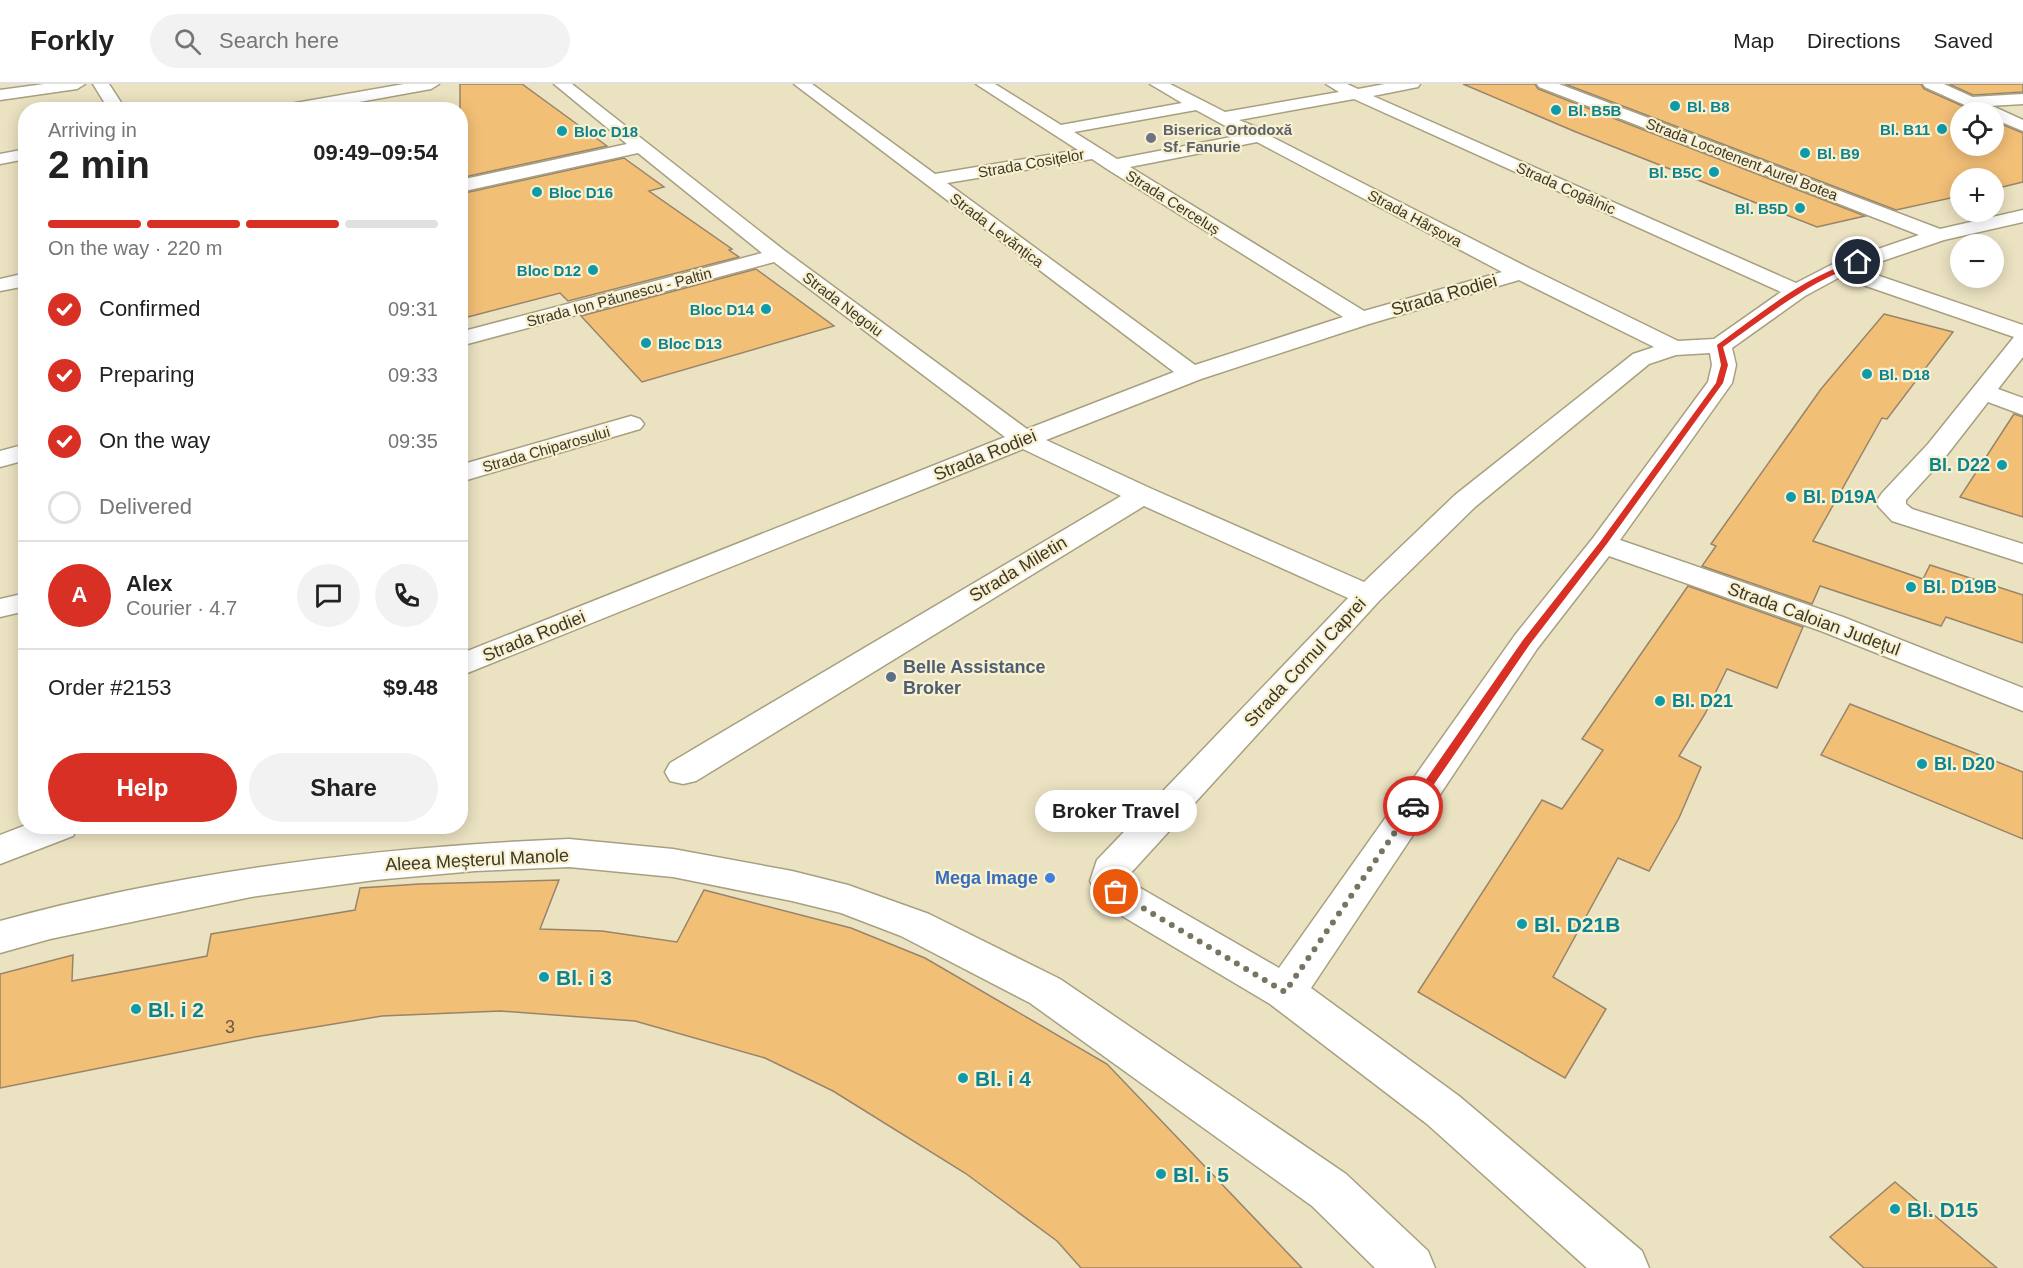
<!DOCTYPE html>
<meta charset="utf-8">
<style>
:root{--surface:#fff;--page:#f2f2f2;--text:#222;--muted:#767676;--line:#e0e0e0;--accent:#d93025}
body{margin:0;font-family:Helvetica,sans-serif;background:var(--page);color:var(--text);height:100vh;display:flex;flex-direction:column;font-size:22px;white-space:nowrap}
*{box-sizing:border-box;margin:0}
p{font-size:20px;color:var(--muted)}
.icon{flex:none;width:33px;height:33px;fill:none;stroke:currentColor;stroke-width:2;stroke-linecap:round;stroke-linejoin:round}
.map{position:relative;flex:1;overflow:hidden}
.drawer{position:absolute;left:18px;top:18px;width:450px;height:732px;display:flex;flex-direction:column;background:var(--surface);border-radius:24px;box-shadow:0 3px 15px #0003}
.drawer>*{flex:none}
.fabs{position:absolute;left:1950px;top:18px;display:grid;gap:12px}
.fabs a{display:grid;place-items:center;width:54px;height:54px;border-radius:50%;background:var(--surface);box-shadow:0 3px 15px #0003;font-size:30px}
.pin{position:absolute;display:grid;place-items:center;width:51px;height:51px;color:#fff;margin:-26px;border:3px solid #fff;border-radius:50%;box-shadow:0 2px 6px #0007}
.courier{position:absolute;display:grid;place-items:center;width:60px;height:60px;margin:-30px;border:4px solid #d93025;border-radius:50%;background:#fff;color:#222;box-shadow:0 2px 8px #0007}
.bubble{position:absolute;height:42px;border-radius:21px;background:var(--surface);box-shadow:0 3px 15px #0003;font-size:20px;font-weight:800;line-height:42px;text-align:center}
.overview em{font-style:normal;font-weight:800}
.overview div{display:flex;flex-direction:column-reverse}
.overview{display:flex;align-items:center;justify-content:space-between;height:102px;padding:0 30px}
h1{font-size:39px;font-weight:800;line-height:45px}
.bar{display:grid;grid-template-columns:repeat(4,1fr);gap:9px 6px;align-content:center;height:72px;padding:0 30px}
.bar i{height:8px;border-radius:4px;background:var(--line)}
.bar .on{background:var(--accent)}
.bar p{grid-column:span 4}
.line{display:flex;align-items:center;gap:15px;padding:0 30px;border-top:2px solid var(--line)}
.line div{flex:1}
.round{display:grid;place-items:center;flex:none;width:63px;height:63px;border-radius:32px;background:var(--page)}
ol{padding:0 30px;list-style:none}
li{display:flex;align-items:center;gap:18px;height:66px}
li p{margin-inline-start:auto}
li .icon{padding:6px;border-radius:50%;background:var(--accent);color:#fff;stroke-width:4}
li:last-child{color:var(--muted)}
li i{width:33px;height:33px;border:3px solid var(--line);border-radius:50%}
.cta{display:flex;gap:12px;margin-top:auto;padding:12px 30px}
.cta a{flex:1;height:69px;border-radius:36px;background:var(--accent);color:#fff;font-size:24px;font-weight:800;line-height:69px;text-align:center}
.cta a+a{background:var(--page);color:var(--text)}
header{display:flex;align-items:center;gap:36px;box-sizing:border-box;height:84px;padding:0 30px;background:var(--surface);border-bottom:2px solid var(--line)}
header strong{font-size:28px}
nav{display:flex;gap:33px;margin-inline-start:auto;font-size:21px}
.search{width:420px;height:54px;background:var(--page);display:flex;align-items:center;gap:15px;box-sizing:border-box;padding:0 21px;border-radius:33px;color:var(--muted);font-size:22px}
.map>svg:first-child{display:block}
</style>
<header>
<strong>Forkly</strong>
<div class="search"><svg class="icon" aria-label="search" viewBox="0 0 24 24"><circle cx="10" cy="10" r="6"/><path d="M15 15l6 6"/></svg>Search here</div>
<nav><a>Map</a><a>Directions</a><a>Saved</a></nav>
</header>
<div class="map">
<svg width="2023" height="1184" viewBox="0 0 2023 1184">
<rect width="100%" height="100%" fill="#ebe2c1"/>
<g fill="#f2bf77" stroke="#98846a" stroke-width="1.5">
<path d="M 460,0 L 522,0 L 607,62 L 460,94 Z"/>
<path d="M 1463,0 L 1535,0 L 1538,5 L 1865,132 L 1817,143 L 1576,48 Z"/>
<path d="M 1565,0 L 1921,0 L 1924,5 L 1976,28 L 1960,28 L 1960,62 L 1994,62 L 1994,37 L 2023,49 L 2023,98 L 1994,105 L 1994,94 L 1960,94 L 1960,112 L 1896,126 Z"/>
<path d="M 1949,0 L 2023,0 L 2023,8 L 1973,11 Z"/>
<path d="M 624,74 L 664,103 L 649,107 L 732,165 L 729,166 L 739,173 L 568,217 L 560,209 L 460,235 L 460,110 Z"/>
<path d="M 756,185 L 834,242 L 642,298 L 581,232 Z"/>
<path d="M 1884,230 L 1953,248 L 1887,335 L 1882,334 L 1813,457 L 1923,495 L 1930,481 L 2023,511 L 2023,559 L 1946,533 L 1941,542 L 1820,502 L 1812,520 L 1702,482 L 1716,462 L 1711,460 L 1821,305 Z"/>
<path d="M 2014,330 L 2023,333 L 2023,433 L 1960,413 Z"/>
<path d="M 1688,502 L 1803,543 L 1777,604 L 1727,585 L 1705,630 L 1679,672 L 1701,683 L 1679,734 L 1649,787 L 1618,774 L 1553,893 L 1606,925 L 1565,994 L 1418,908 L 1542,716 L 1562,725 L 1603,666 L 1582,655 Z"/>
<path d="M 1850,620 L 2023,688 L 2023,755 L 1821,671 Z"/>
<path d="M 559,796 L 540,845 L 602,847 L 677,858 L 704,806 L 851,844 L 925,874 L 1107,980 L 1302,1184 L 1081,1184 L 1057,1157 L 965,1089 L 833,1007 L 765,974 L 635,937 L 500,927 L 382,932 L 255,953 L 0,1004 L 0,890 L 73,871 L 72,897 L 207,872 L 211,850 L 355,826 L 360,804 L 419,800 Z"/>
<path d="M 1895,1098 L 1997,1184 L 1864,1184 L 1830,1153 Z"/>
</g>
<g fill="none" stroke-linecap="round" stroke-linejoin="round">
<defs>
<g id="minor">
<path d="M 44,0 L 85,0 L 77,5 L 0,16 L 0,6 Z"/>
<path d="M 93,0 L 109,0 L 126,26 L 109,26 Z"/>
<path d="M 554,0 L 572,0 L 785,167 L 1027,345 L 1174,288 L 794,0 L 812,0 L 935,90 L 1078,66 L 976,0 L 995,0 L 1061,41 L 1182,19 L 1150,0 L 1170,0 L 1225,28 L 1339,8 L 1326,0 L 1347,0 L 1358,5 L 1385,0 L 1420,0 L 1418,3 L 1373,12 L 1796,199 L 1831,181 L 1919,151 L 1539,3 L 1537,0 L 1559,0 L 1940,145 L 2023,126 L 2023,138 L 1944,156 L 1859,185 L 2023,241 L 2023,273 L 1998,305 L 2023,314 L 2023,331 L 1988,318 L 1946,372 L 1906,416 L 1906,420 L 1912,425 L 2023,460 L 2023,479 L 1892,437 L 1878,422 L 1878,415 L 1882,409 L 1928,360 L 2014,253 L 1840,193 L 1805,212 L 1732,264 L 1736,281 L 1732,299 L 1620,456 L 1843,533 L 2023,604 L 2023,627 L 1821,547 L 1609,472 L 1537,565 L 1311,904 L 1459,1012 L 1642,1167 L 1649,1184 L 1587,1184 L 1427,1040 L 1270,920 L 1102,820 L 1090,797 L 1097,776 L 1348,514 L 1144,422 L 696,697 L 683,700 L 670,697 L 665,688 L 670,679 L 1121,412 L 1023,365 L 460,592 L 460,570 L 1005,353 L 774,178 L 460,262 L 460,248 L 762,169 L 638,69 L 460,108 L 460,96 L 627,60 ZM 1354,15 L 1781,208 L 1714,255 L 1678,257 L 1529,184 L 1270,52 L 1268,48 L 1239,36 ZM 1196,26 L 1242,51 L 1117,75 L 1074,48 ZM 1257,58 L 1502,188 L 1364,227 L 1130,83 ZM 1092,75 L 1107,85 L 1343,233 L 1195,281 L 947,99 ZM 1519,196 L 1654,263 L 1633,270 L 1455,411 L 1364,498 L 1152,405 L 1046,356 L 1201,295 L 1369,240 ZM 1710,269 L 1712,281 L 1708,298 L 1593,454 L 1515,551 L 1279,884 L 1130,798 L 1129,791 L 1379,517 L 1475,423 L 1649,280 L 1676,271 Z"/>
<path d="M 2023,10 L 2023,20 L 1972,23 L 1964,18 L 1972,13 Z"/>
<path d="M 26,189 L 26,202 L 0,207 L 0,195 Z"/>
<path d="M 631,332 L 640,335 L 644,340 L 640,345 L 460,398 L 460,381 Z"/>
<path d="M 26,360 L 26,376 L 0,383 L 0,367 Z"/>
<path d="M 26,509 L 26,527 L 0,533 L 0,515 Z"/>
<path d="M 26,741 L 26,742 L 78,742 L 73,752 L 0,780 L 0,751 Z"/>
<path d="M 569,755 L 673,765 L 792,787 L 848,801 L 929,830 L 1060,895 L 1346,1090 L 1428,1167 L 1435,1184 L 1375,1184 L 1312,1122 L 1030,919 L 901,852 L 841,829 L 792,817 L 673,793 L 569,783 L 475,787 L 375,796 L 251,813 L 50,855 L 0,869 L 0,837 C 186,786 377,763 569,755 Z"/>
</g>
<g id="tertiary">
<path d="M 404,0 L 439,0 L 431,5 L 315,26 L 276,26 L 284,21 Z"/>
<path d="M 1923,0 L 1944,0 L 2023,36 L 2023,47 L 1994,35 L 1994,28 L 1980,28 L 1925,3 Z"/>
<path d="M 26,65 L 26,75 L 0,80 L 0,70 Z"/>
</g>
</defs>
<use href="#minor" stroke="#a7a080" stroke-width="3"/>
<use href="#tertiary" stroke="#a7a080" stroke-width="3"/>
<use href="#minor" fill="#fff" fill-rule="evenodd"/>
<use href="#tertiary" fill="#fff" fill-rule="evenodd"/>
</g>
<path fill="#d93025" d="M 1858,176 L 1860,180 C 1809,197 1767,232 1723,263 L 1728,281 L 1723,299 L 1606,461 L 1530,560 L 1417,725 L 1409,725 L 1409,720 L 1523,556 L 1600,458 L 1716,299 L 1721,281 L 1717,261 C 1761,229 1805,192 1858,176 Z"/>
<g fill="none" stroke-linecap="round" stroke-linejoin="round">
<path stroke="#797460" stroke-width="6" stroke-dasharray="0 10.8" d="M 1116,808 L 1285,908 L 1413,722"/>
</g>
<g fill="#0f9aa8" stroke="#f8f0ce" stroke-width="2">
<circle cx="1675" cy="22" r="6"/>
<circle cx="1556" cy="26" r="6"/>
<circle cx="1942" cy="45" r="6"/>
<circle cx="562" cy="47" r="6"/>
<circle cx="1805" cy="69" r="6"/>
<circle cx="1714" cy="88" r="6"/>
<circle cx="537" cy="108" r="6"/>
<circle cx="1800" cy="124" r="6"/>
<circle cx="593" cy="186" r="6"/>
<circle cx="766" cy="225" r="6"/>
<circle cx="646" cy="259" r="6"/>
<circle cx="1867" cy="290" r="6"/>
<circle cx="2002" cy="381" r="6"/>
<circle cx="1791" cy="413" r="6"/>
<circle cx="1911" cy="503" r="6"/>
<circle cx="1660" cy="617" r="6"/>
<circle cx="1922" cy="680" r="6"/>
<circle cx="1522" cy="840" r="6"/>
<circle cx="544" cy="893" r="6"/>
<circle cx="136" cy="925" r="6"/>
<circle cx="963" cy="994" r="6"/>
<circle cx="1161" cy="1090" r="6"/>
<circle cx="1895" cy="1125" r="6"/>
</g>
<circle fill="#6b7280" stroke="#f8f0ce" stroke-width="2" cx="1151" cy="54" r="6"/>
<circle fill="#5c6f8a" stroke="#f8f0ce" stroke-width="2" cx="891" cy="593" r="6"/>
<circle fill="#3f7fe0" stroke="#f8f0ce" stroke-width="2" cx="1050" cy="794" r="6"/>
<g text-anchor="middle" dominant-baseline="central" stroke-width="4.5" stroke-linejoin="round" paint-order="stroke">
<g font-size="15" font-weight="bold" fill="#0d838f" stroke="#f8f0ce" text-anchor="start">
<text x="1687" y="22">Bl. B8</text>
<text x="1568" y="26">Bl. B5B</text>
<text x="1930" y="45" text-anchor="end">Bl. B11</text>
<text x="574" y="47">Bloc D18</text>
<text x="1817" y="69">Bl. B9</text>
<text x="1702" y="88" text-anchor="end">Bl. B5C</text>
<text x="549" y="108">Bloc D16</text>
<text x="1788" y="124" text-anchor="end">Bl. B5D</text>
<text x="581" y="186" text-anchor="end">Bloc D12</text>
<text x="754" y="225" text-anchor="end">Bloc D14</text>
<text x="658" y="259">Bloc D13</text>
<text x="1879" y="290">Bl. D18</text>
</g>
<g font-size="15" font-weight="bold" fill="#5b616d" stroke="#f8f0ce" text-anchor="start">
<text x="1163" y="45">Biserica Ortodoxă<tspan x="1163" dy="17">Sf. Fanurie</tspan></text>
</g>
<g font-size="15" fill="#3c392c" stroke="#f8f0ce">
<text transform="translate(1742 75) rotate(21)">Strada Locotenent Aurel Botea</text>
<text transform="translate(1031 79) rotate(-10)">Strada Cosițelor</text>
<text transform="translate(1566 104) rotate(24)">Strada Cogâlnic</text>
<text transform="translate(1173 118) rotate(32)">Strada Cerceluș</text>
<text transform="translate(1415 134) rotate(28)">Strada Hârșova</text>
<text transform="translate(997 146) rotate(37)">Strada Levănțica</text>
<text transform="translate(619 213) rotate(-15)">Strada Ion Păunescu - Paltin</text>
<text transform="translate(843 220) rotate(37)">Strada Negoiu</text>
<text transform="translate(546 365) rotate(-16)">Strada Chiparosului</text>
</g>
<g font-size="18" fill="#3c392c" stroke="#f8f0ce">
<text transform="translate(1444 211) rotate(-16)">Strada Rodiei</text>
<text transform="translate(985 371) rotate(-22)">Strada Rodiei</text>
<text transform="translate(1018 485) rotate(-31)">Strada Miletin</text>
<text transform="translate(1814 535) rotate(20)">Strada Caloian Județul</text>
<text transform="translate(534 552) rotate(-22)">Strada Rodiei</text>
<text transform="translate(1305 578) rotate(-47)">Strada Cornul Caprei</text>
<text transform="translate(477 776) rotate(-3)">Aleea Meșterul Manole</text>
</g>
<g font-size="18" font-weight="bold" fill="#0d838f" stroke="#f8f0ce" text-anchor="start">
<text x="1990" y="381" text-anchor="end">Bl. D22</text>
<text x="1803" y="413">Bl. D19A</text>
<text x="1923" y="503">Bl. D19B</text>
<text x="1672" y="617">Bl. D21</text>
<text x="1934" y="680">Bl. D20</text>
</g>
<g font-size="18" font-weight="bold" fill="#4e5e75" stroke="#f8f0ce" text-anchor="start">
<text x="903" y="583">Belle Assistance<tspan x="903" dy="21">Broker</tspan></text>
</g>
<g font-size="18" font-weight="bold" fill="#366cbe" stroke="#f8f0ce" text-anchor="end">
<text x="1038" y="794">Mega Image</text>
</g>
<g font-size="18" fill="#6a5a3f">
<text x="230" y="943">3</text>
</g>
<g font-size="21" font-weight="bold" fill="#0d838f" stroke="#f8f0ce" text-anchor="start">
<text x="1534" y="840">Bl. D21B</text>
<text x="556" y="893">Bl. i 3</text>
<text x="148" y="925">Bl. i 2</text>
<text x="975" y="994">Bl. i 4</text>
<text x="1173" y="1090">Bl. i 5</text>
<text x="1907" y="1125">Bl. D15</text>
</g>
</g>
</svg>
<div class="fabs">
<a><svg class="icon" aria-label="locate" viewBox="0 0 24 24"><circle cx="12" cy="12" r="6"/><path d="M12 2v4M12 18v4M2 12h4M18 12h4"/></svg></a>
<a>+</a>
<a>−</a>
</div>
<div class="pin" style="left:1116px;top:808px;background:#ea580c"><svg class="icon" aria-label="bag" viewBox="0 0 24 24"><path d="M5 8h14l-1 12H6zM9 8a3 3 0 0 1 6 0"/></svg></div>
<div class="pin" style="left:1858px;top:178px;background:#1f2937"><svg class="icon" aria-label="home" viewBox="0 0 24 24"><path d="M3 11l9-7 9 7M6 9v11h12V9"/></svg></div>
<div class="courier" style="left:1413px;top:722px"><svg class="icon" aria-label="car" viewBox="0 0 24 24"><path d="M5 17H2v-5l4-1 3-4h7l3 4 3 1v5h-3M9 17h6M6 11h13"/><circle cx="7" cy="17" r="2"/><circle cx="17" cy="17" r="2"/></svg></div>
<div class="bubble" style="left:1035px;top:706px;width:162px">Broker Travel</div>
<section class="drawer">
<div class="overview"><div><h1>2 min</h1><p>Arriving in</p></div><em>09:49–09:54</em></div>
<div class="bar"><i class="on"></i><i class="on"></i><i class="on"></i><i></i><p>On the way · 220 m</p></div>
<ol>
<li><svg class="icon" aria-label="check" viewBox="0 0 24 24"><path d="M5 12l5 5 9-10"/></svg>Confirmed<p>09:31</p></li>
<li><svg class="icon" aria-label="check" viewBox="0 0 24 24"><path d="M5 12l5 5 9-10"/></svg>Preparing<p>09:33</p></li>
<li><svg class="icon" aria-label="check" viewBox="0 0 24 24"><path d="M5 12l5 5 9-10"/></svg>On the way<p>09:35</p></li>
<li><i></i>Delivered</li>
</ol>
<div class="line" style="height:108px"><b class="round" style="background:var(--accent);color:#fff">A</b><div><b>Alex</b><p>Courier · 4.7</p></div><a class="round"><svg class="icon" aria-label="chat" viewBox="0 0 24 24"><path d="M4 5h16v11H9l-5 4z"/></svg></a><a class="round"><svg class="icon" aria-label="phone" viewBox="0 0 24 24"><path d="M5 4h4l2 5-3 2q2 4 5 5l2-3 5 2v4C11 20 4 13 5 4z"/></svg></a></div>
<div class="line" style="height:78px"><div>Order #2153</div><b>$9.48</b></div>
<div class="cta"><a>Help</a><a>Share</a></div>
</section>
</div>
